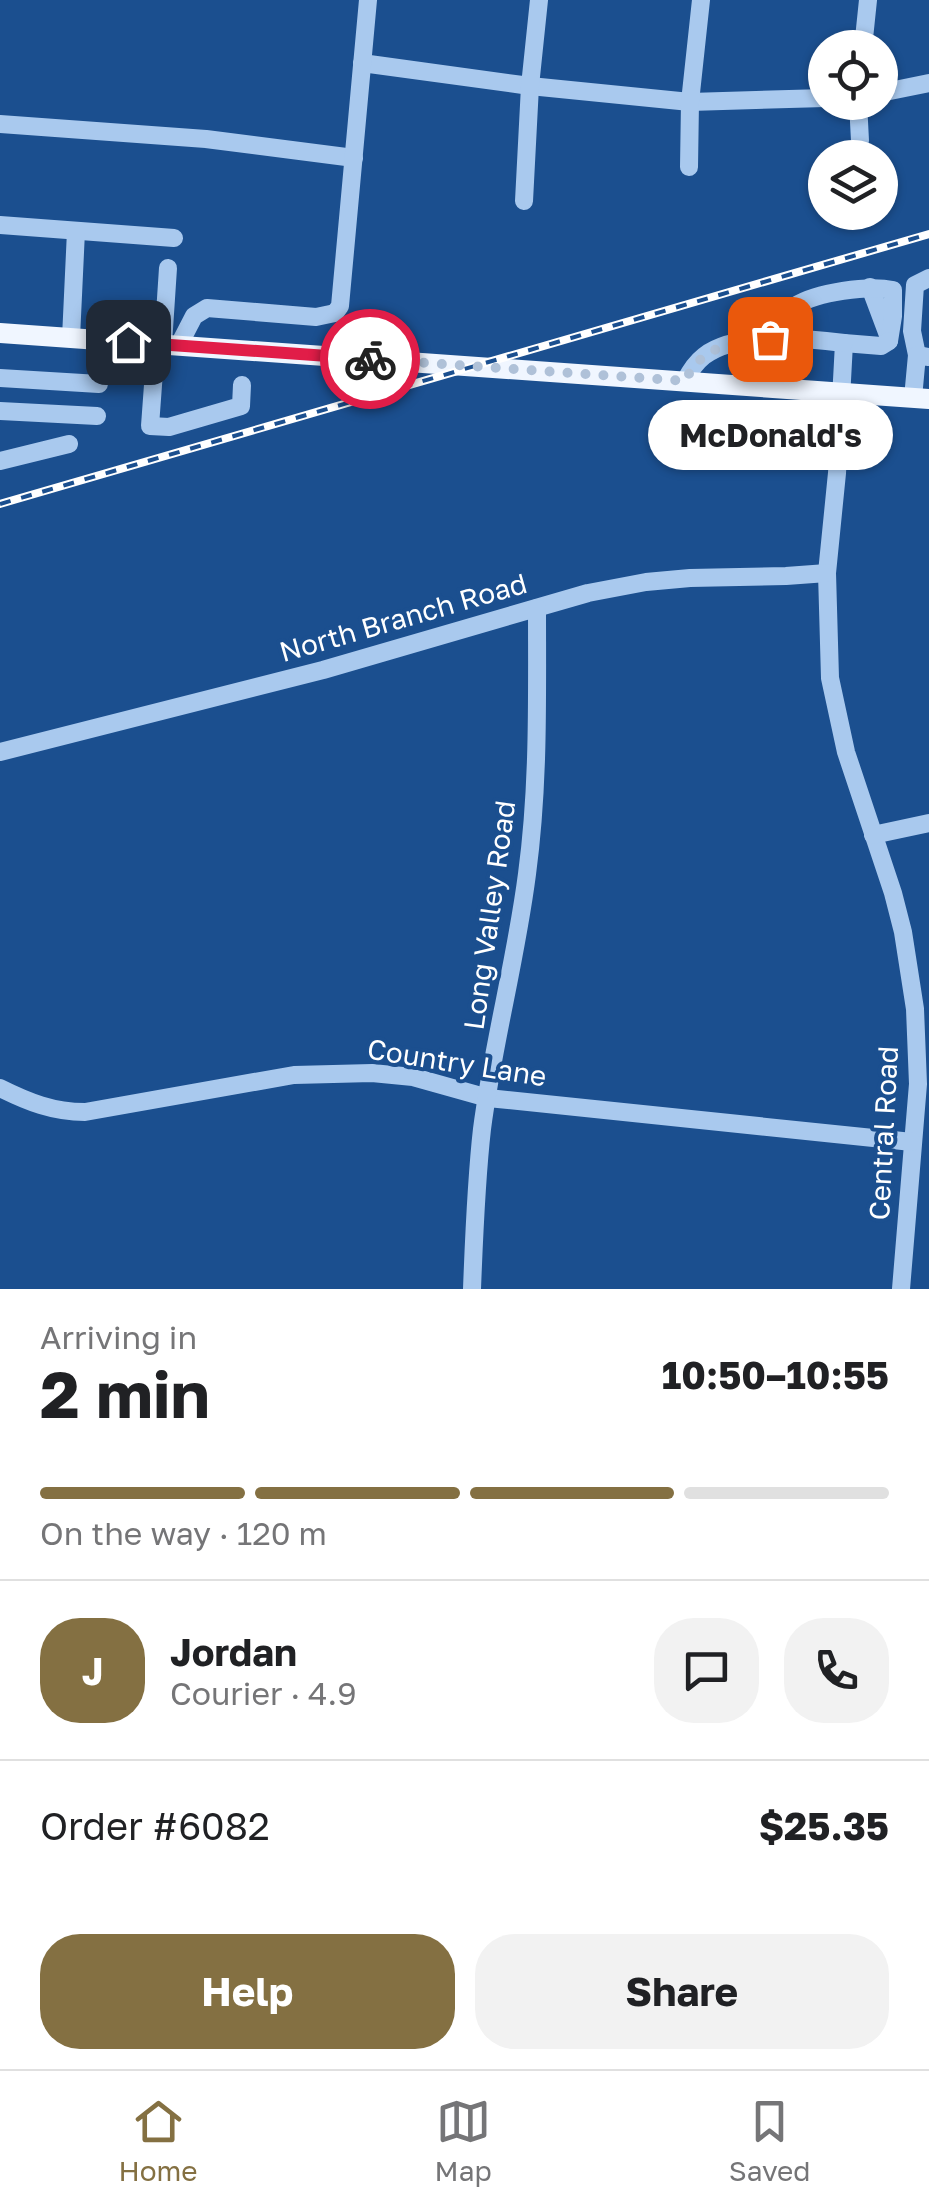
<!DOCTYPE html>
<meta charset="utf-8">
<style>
:root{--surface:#fff;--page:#f2f2f2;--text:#202124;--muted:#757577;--line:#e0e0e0;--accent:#847042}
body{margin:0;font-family:"Golos Text",sans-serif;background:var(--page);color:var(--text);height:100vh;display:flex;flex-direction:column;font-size:38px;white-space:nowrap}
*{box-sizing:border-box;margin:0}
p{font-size:32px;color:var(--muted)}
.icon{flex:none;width:55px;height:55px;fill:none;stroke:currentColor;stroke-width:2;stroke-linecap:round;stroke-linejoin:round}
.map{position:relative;height:1289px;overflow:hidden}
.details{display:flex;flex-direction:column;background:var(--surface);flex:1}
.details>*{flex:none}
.fabs{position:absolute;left:808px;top:30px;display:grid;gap:20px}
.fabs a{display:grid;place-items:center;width:90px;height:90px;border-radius:50%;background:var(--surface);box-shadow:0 2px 8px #0004;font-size:50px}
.pin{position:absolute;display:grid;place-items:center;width:85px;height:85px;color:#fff;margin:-42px;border-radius:20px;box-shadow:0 5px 15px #0006}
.courier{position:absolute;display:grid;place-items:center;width:100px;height:100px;margin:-50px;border:8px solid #e11d48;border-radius:50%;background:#fff;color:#222;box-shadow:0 2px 12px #0007}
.bubble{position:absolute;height:70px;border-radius:35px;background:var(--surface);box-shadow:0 2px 8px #0004;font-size:32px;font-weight:700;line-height:70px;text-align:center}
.summary em{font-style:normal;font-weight:700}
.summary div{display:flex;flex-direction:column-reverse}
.summary{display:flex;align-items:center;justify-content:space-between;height:170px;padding:0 40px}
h1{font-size:65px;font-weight:700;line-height:75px}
.bar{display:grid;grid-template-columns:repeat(4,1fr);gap:15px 10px;align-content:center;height:120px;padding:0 40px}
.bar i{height:12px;border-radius:8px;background:var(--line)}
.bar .selected{background:var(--accent)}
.bar p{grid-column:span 4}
.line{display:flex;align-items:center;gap:25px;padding:0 40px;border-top:2px solid var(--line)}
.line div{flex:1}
.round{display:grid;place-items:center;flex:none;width:105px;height:105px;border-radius:40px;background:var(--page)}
.primary-button{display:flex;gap:20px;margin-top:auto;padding:20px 40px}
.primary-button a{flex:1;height:115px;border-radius:40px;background:var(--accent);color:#fff;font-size:40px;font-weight:700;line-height:115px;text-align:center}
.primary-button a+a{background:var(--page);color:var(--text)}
.tab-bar{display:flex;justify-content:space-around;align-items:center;height:140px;border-top:2px solid var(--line);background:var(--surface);font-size:28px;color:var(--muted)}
.tab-bar a{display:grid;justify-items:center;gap:5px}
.tab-bar .selected{color:var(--accent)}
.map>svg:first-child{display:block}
</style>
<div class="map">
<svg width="929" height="1289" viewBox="0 0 929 1289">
<rect width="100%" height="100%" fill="#1b4f8f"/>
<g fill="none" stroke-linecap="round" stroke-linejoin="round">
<g stroke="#a9c9ee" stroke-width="18">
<path d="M 863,48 L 868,0"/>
<path d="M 362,63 L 530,86 L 690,102 L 825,98"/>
<path d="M 880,93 L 929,83"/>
<path d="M 858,102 L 860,141"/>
<path d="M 0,124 L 206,139 L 354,158"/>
<path d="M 689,167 L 690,102 L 701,0"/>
<path d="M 524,201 L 530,86 L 539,0"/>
<path d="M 0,225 L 174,238"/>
<path d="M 870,287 L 888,335"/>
<path d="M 71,338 L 76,231"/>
<path d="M 770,339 C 777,329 785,312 795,306 C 817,292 868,285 893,290 L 893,316 L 889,341"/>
<path d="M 889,341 L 881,346 L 844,343 L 837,473 L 827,573 L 830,678 L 846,752 L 893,893 L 903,932 L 915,1009 L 918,1084 L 901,1289"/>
<path d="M 156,344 L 150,426 L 169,427 L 241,406 L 242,385"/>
<path d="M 163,344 L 168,268"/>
<path d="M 179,345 L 194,316 L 207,308 L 316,317 L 335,313 L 340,306 L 368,0"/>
<path d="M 917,355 L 912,331 L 915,285 L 929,278"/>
<path d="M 0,378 L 99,384"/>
<path d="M 685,381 C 690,371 695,363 704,356 C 736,331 806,338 844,343"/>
<path d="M 913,398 L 917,355 L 929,357"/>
<path d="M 0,411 L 97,416"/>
<path d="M 0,461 L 69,444"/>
<path d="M 0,752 L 323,670 L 588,593 L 646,582 L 690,578 L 786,576 L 827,573"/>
<path d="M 873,835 L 929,823"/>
<path d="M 0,1088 C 28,1102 53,1112 85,1112 L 294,1075 L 372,1073 L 413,1077 L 488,1098 L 912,1142"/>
<path d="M 472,1289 C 474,1236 476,1182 482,1129 C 493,1044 516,960 527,874 C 539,785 537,697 537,608"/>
</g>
<path stroke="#f0f6ff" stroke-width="20" d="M 0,333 L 929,399"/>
<defs>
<path id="rail" d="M 0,504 L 929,234"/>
</defs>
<use href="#rail" stroke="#fff" stroke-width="8"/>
<use href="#rail" stroke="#1b4f8f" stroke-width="4" stroke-dasharray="11" stroke-linecap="butt"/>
</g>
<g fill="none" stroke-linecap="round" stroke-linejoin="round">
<path stroke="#afc1d8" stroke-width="10" stroke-dasharray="0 18" d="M 370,359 L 685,381 C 704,343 732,344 770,339"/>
<path stroke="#e11d48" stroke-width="12" d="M 128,342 L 370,359"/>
</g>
<g text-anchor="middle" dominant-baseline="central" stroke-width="8" stroke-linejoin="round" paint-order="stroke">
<g font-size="28" fill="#fff" stroke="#1b4f8f">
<text transform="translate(403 617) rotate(-16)">North Branch Road</text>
<text transform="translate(489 915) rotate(-82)">Long Valley Road</text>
<text transform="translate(457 1062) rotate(9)">Country Lane</text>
<text transform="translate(883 1133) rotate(-87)">Central Road</text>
</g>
</g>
</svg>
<div class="fabs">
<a><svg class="icon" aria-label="locate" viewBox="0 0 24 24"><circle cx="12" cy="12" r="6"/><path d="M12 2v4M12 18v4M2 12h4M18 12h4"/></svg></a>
<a><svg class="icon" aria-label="layers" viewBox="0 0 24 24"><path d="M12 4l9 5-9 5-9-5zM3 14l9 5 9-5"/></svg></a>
</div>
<div class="pin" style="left:770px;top:339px;background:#ea580c"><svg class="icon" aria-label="bag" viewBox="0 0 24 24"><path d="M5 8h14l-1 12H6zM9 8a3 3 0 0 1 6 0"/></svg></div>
<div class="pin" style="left:128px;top:342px;background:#1f2937"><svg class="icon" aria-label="home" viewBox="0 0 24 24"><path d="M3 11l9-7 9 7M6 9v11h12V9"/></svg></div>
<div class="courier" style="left:370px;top:359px"><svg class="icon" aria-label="bike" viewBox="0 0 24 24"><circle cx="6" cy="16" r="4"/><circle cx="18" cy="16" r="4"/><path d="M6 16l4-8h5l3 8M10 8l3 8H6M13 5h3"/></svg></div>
<div class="bubble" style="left:648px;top:400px;width:245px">McDonald's</div>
</div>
<section class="details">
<div class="summary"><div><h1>2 min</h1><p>Arriving in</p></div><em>10:50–10:55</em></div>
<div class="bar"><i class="selected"></i><i class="selected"></i><i class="selected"></i><i></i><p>On the way · 120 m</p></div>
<div class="line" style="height:180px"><b class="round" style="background:var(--accent);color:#fff">J</b><div><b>Jordan</b><p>Courier · 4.9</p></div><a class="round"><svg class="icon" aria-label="chat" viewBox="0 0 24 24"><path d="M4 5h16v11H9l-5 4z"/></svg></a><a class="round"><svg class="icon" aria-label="phone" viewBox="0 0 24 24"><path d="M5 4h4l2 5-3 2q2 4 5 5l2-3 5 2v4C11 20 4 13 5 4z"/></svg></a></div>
<div class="line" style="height:130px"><div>Order #6082</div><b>$25.35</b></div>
<div class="primary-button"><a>Help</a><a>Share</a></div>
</section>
<nav class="tab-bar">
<a class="selected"><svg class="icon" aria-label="home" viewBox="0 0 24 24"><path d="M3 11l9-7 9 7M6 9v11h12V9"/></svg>Home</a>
<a><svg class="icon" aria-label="map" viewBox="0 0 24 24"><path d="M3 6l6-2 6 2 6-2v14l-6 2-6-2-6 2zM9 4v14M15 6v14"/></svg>Map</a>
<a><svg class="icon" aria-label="saved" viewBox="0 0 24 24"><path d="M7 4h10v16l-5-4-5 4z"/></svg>Saved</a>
</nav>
